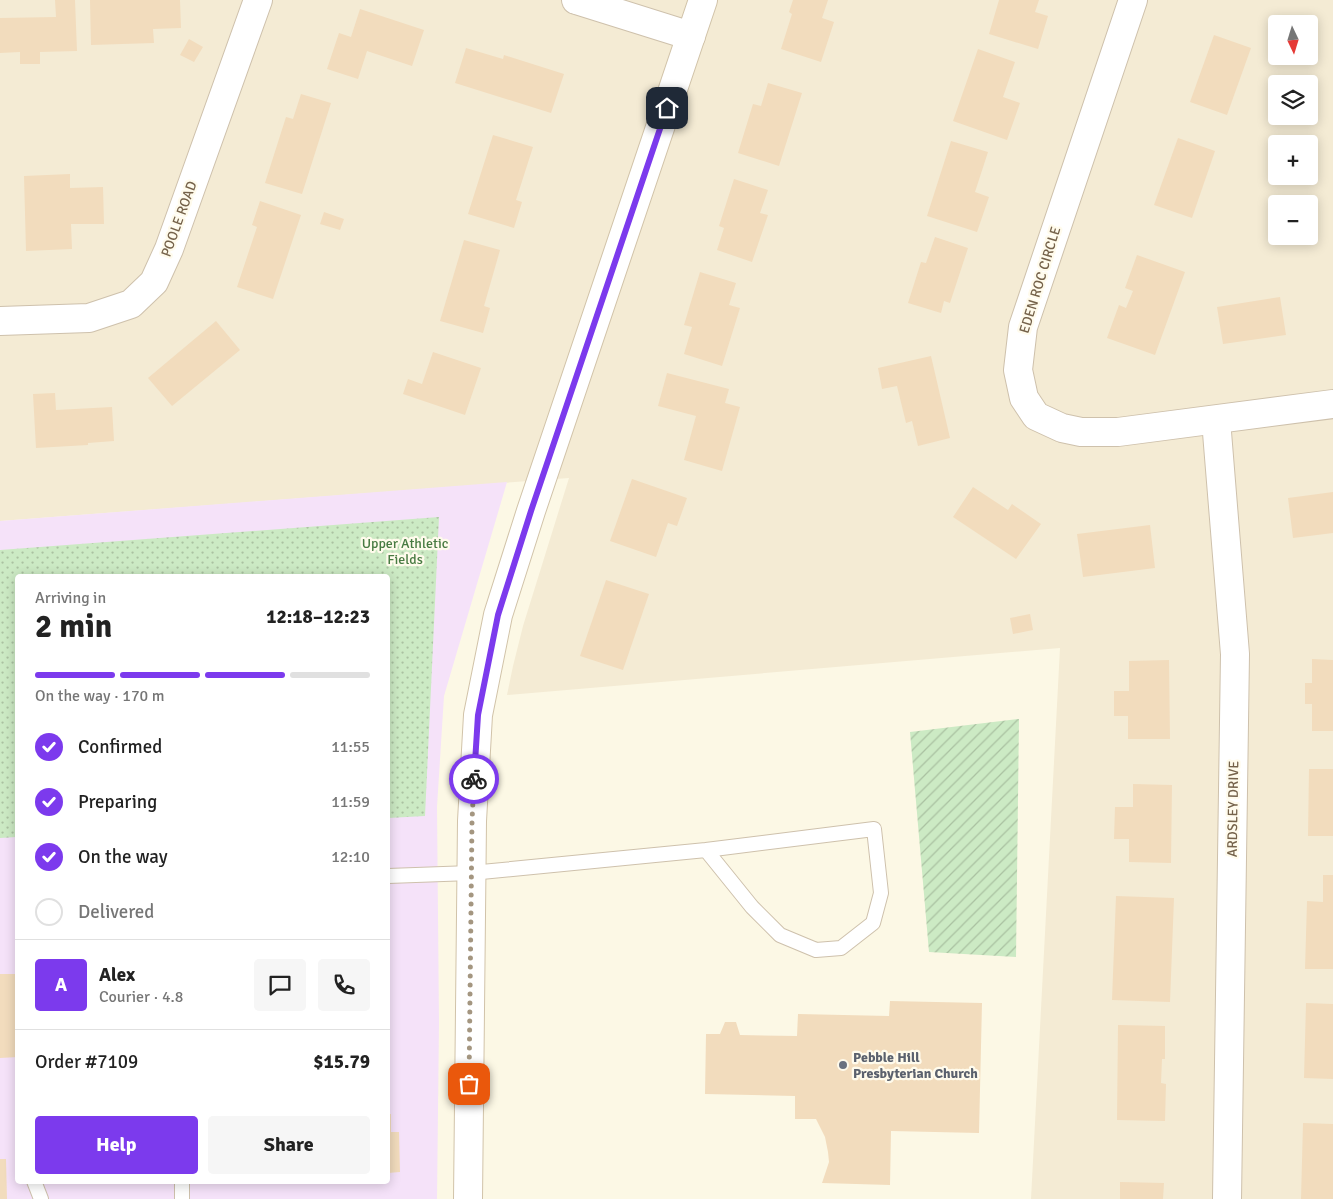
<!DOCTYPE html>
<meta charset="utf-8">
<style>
:root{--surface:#fff;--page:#f6f6f6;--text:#222;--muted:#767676;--line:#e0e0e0;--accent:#7c3aed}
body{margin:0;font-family:Signika,sans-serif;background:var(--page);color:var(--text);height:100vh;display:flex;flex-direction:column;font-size:19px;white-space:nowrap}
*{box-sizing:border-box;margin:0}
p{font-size:16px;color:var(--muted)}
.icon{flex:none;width:28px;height:28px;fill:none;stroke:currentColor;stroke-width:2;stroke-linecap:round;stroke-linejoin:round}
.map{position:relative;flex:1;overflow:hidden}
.details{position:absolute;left:15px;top:574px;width:375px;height:610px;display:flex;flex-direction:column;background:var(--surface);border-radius:5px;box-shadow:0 2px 12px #0003}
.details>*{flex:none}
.needle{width:32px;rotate:176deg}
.controls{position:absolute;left:1268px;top:15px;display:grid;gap:10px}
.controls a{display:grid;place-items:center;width:50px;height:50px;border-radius:5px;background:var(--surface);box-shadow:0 2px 12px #0003;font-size:25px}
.pin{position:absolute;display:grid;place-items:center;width:42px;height:42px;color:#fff;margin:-21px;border-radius:10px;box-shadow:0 2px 8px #0006}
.courier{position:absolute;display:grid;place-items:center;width:50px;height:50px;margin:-25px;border:4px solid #7c3aed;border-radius:50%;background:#fff;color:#222;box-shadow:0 1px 6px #0007}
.overview em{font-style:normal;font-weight:700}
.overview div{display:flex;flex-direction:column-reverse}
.overview{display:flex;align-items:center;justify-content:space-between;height:85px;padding:0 20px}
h1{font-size:32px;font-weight:700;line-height:38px}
.bar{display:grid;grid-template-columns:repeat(4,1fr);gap:8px 5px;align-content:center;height:60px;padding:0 20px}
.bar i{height:6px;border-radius:4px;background:var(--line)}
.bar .selected{background:var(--accent)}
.bar p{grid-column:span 4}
.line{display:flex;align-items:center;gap:12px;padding:0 20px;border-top:1px solid var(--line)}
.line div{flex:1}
.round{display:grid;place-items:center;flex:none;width:52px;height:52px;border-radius:5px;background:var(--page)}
ol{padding:0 20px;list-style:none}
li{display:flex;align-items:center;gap:15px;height:55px}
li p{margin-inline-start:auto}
li .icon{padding:5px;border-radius:50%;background:var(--accent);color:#fff;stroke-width:4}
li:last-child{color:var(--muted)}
li i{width:28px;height:28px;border:2px solid var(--line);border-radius:50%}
.action{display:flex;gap:10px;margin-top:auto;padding:10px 20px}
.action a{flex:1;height:58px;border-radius:5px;background:var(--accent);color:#fff;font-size:20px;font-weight:700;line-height:58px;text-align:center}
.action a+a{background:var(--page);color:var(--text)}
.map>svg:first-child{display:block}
</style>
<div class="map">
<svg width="1333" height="1199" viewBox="0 0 1333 1199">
<defs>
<pattern id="park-dots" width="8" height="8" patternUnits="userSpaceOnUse" patternTransform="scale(1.25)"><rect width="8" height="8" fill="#cceac4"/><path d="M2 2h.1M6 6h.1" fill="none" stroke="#aac1a1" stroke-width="1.8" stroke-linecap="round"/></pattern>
<pattern id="garden-furrows" width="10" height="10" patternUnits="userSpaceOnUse" patternTransform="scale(1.25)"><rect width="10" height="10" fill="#cceac4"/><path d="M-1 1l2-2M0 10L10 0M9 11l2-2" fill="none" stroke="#aac1a1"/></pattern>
</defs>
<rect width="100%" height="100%" fill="#fcf8e5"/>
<path fill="#f4ebd4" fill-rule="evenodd" d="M 0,0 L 1333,0 L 1333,1199 L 1031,1199 L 1060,648 L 507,695 L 513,666 L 523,626 L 569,478 L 0,521 ZM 1276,24 L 1309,24 L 1309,56 L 1276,56 ZM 1276,84 L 1309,84 L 1309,116 L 1276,116 ZM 1276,144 L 1309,144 L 1309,176 L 1276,176 ZM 1276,204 L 1309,204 L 1309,236 L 1276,236 Z"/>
<path fill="#f5e2f9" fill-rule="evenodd" d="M 507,482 L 444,696 L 437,807 L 439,1023 L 437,1199 L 0,1199 L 0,521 ZM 18,576 L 388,576 L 388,1181 L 18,1181 Z"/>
<path fill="url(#park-dots)" d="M 439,517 L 425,816 L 388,818 L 388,576 L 18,576 L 17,837 L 0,838 L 0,550 Z"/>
<path fill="url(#garden-furrows)" d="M 1019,719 L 1016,957 L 929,952 L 910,732 Z"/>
<g fill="#f2dcbd">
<path d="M 55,0 L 75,0 L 77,51 L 40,52 L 40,64 L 20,64 L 20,52 L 0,53 L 0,18 L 56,17 Z"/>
<path d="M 90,0 L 180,0 L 181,28 L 153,29 L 154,43 L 91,45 Z"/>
<path d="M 793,0 L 828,0 L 822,18 L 834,22 L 821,62 L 781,49 L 792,14 L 789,12 Z"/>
<path d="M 999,0 L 1039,0 L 1035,12 L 1048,16 L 1038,49 L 989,34 Z"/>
<path d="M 360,9 L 424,30 L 412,66 L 367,51 L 358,79 L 327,69 L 339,33 L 351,37 Z"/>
<path d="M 1214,35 L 1251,48 L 1227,115 L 1190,102 Z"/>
<path d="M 189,39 L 203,47 L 194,62 L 180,55 Z"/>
<path d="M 466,48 L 503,59 L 504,55 L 564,74 L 551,113 L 455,83 Z"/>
<path d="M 978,49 L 1015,62 L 1003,97 L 1020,103 L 1007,140 L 953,121 Z"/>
<path d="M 768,83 L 802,93 L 779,166 L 738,153 L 753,104 L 761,106 Z"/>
<path d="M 301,94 L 331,103 L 302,194 L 265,183 L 286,117 L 293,119 Z"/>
<path d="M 493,135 L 533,147 L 516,200 L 522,202 L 514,228 L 468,214 Z"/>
<path d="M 1178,138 L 1215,151 L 1192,218 L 1154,205 Z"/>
<path d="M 951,141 L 988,152 L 975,192 L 989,197 L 977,232 L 927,216 Z"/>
<path d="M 70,174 L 70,188 L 103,187 L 104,224 L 71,224 L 72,249 L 26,251 L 24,176 Z"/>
<path d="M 734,179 L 768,190 L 760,213 L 768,215 L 752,262 L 717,250 L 724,228 L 719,226 Z"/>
<path d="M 260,201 L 301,215 L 273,299 L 237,287 L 257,227 L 252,225 Z"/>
<path d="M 324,212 L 344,219 L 340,230 L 320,224 Z"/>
<path d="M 935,237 L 968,248 L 950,303 L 944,301 L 941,313 L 908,303 L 921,262 L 926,263 Z"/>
<path d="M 464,240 L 500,250 L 484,306 L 490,308 L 483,333 L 440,321 Z"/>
<path d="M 1137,255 L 1185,272 L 1155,355 L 1107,338 L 1119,305 L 1126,308 L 1133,291 L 1125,288 Z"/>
<path d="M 700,272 L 736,283 L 729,305 L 740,308 L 722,366 L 684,354 L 692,327 L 684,325 Z"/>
<path d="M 1280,297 L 1286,335 L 1223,344 L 1217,307 Z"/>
<path d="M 216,321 L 240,350 L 172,406 L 148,378 Z"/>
<path d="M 433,352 L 481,368 L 465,415 L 403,394 L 408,379 L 422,384 Z"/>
<path d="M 931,356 L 950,438 L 918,446 L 912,421 L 906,423 L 897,386 L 882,389 L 878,368 Z"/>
<path d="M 667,373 L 729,389 L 725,403 L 740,407 L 722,471 L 684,460 L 696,416 L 658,406 Z"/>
<path d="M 55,393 L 56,410 L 112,407 L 114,441 L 88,443 L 88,445 L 36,448 L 33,394 Z"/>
<path d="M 632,479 L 687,498 L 677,526 L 668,523 L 656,557 L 610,541 Z"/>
<path d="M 973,487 L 1008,510 L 1012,504 L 1041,524 L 1016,559 L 953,517 Z"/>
<path d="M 1333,492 L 1333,533 L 1293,538 L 1288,498 Z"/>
<path d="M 1150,525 L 1155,568 L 1083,577 L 1077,534 Z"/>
<path d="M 606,580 L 649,594 L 623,670 L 580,656 Z"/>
<path d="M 1030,614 L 1033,630 L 1013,634 L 1010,618 Z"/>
<path d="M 1312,659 L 1333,660 L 1333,731 L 1312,731 L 1312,704 L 1305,704 L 1305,683 L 1312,683 Z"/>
<path d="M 1169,660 L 1170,739 L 1128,739 L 1128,716 L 1114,716 L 1114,691 L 1129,691 L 1129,661 Z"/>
<path d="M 1309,769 L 1333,769 L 1333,836 L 1308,836 Z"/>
<path d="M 1133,784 L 1172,785 L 1171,863 L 1129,862 L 1129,839 L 1114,839 L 1115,807 L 1133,807 Z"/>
<path d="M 1323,875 L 1333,875 L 1333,969 L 1305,969 L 1307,901 L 1323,902 Z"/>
<path d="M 1116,896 L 1174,898 L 1170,1002 L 1112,1000 Z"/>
<path d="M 0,974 L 18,974 L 18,1057 L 0,1058 Z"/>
<path d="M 890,1001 L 982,1003 L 979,1133 L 891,1131 L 890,1185 L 822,1183 L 829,1162 L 828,1152 L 825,1137 L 816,1119 L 795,1119 L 795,1096 L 705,1094 L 706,1034 L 720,1034 L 725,1022 L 736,1022 L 740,1035 L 797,1036 L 798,1014 L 889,1016 Z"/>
<path d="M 1306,1003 L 1333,1004 L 1333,1079 L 1304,1078 Z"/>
<path d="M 1118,1025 L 1165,1026 L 1165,1059 L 1162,1059 L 1161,1083 L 1166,1084 L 1165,1121 L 1117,1120 Z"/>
<path d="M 388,1114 L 391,1114 L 391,1132 L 399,1132 L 400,1172 L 388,1173 Z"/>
<path d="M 1303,1123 L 1333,1124 L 1333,1199 L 1301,1199 Z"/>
<path d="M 0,1159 L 6,1159 L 7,1199 L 0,1199 Z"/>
<path d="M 1120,1182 L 1164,1183 L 1163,1199 L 1120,1199 Z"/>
</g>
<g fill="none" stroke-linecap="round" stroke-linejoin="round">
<defs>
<g id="lane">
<path d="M 388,876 L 471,873 L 706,850 L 752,907 L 780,935 L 816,950 L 841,948 L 873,923 L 881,893 L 874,829 L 706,850"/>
<path d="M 34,1181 L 41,1199"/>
<path d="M 182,1181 L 182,1199"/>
</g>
<g id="street">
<path d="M 576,0 L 691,36"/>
<path d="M 1133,0 L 1023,327 L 1018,370 L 1024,398 L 1036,416 L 1062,428 L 1081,432 L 1118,432 L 1333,404"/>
<path d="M 0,321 L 89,318 L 131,304 L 154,282 L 169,249 L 258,0"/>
<path d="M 1216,420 L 1235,654 L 1227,1199"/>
</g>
<path id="secondary" d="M 468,1199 L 472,821 L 478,715 L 498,615 L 531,511 L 703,0"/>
</defs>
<use href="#lane" stroke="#cec1ac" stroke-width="16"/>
<use href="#street" stroke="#cec1ac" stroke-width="30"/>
<use href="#secondary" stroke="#d1c3a9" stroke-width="30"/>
<use href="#lane" stroke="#fff" stroke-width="14"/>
<use href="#street" stroke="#fff" stroke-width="28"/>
<use href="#secondary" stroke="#fff" stroke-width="28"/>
</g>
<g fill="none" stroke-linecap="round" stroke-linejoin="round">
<path stroke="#a49680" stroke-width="5" stroke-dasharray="0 9" d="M 469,1084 L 472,821 L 474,779"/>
<path stroke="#7c3aed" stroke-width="6" d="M 474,779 L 478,715 L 498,615 L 531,511 L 667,108"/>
</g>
<circle fill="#6b7280" stroke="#fffbec" stroke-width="2" cx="843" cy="1065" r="5"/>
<g text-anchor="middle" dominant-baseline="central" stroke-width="4.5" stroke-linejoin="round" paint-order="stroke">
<g font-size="14" fill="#75624a" stroke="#fffbec">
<text transform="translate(179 219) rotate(-70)">POOLE ROAD</text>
<text transform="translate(1040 280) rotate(-73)">EDEN ROC CIRCLE</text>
<text transform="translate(1233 809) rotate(-89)">ARDSLEY DRIVE</text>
</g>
<g font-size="14" fill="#487b42" stroke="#fffbec">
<text x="405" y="543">Upper Athletic<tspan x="405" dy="16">Fields</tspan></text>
</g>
<g font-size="14" font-weight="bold" fill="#5b616d" stroke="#fffbec" text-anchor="start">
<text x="853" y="1057">Pebble Hill<tspan x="853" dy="16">Presbyterian Church</tspan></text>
</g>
</g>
</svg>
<div class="controls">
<a><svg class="needle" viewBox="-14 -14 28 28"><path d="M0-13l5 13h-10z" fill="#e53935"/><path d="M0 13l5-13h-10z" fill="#767676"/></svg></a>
<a><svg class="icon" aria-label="layers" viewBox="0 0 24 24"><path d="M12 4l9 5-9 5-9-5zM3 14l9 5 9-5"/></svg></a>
<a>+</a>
<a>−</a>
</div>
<div class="pin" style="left:469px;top:1084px;background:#ea580c"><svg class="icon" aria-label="bag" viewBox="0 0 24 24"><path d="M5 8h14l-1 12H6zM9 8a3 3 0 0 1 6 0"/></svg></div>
<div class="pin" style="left:667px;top:108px;background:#1f2937"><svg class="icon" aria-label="home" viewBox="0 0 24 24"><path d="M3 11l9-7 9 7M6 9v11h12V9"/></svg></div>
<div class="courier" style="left:474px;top:779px"><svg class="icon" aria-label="bike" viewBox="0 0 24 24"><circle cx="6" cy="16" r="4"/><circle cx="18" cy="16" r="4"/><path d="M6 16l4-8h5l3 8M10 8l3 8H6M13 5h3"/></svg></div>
<section class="details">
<div class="overview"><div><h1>2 min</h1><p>Arriving in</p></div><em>12:18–12:23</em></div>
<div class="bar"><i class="selected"></i><i class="selected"></i><i class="selected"></i><i></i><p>On the way · 170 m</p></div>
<ol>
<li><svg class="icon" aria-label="check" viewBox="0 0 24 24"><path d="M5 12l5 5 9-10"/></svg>Confirmed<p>11:55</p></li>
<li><svg class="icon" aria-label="check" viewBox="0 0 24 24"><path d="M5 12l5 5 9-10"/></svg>Preparing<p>11:59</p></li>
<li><svg class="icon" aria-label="check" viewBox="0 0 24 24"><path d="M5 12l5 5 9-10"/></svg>On the way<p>12:10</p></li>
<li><i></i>Delivered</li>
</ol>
<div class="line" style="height:90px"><b class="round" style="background:var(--accent);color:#fff">A</b><div><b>Alex</b><p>Courier · 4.8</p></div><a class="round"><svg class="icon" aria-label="chat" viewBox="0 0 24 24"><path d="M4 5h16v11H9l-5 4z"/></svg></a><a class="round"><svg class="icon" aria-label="phone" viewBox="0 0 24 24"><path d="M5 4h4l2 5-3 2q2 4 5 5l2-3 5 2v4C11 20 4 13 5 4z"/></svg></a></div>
<div class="line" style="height:65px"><div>Order #7109</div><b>$15.79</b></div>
<div class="action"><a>Help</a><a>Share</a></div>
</section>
</div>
